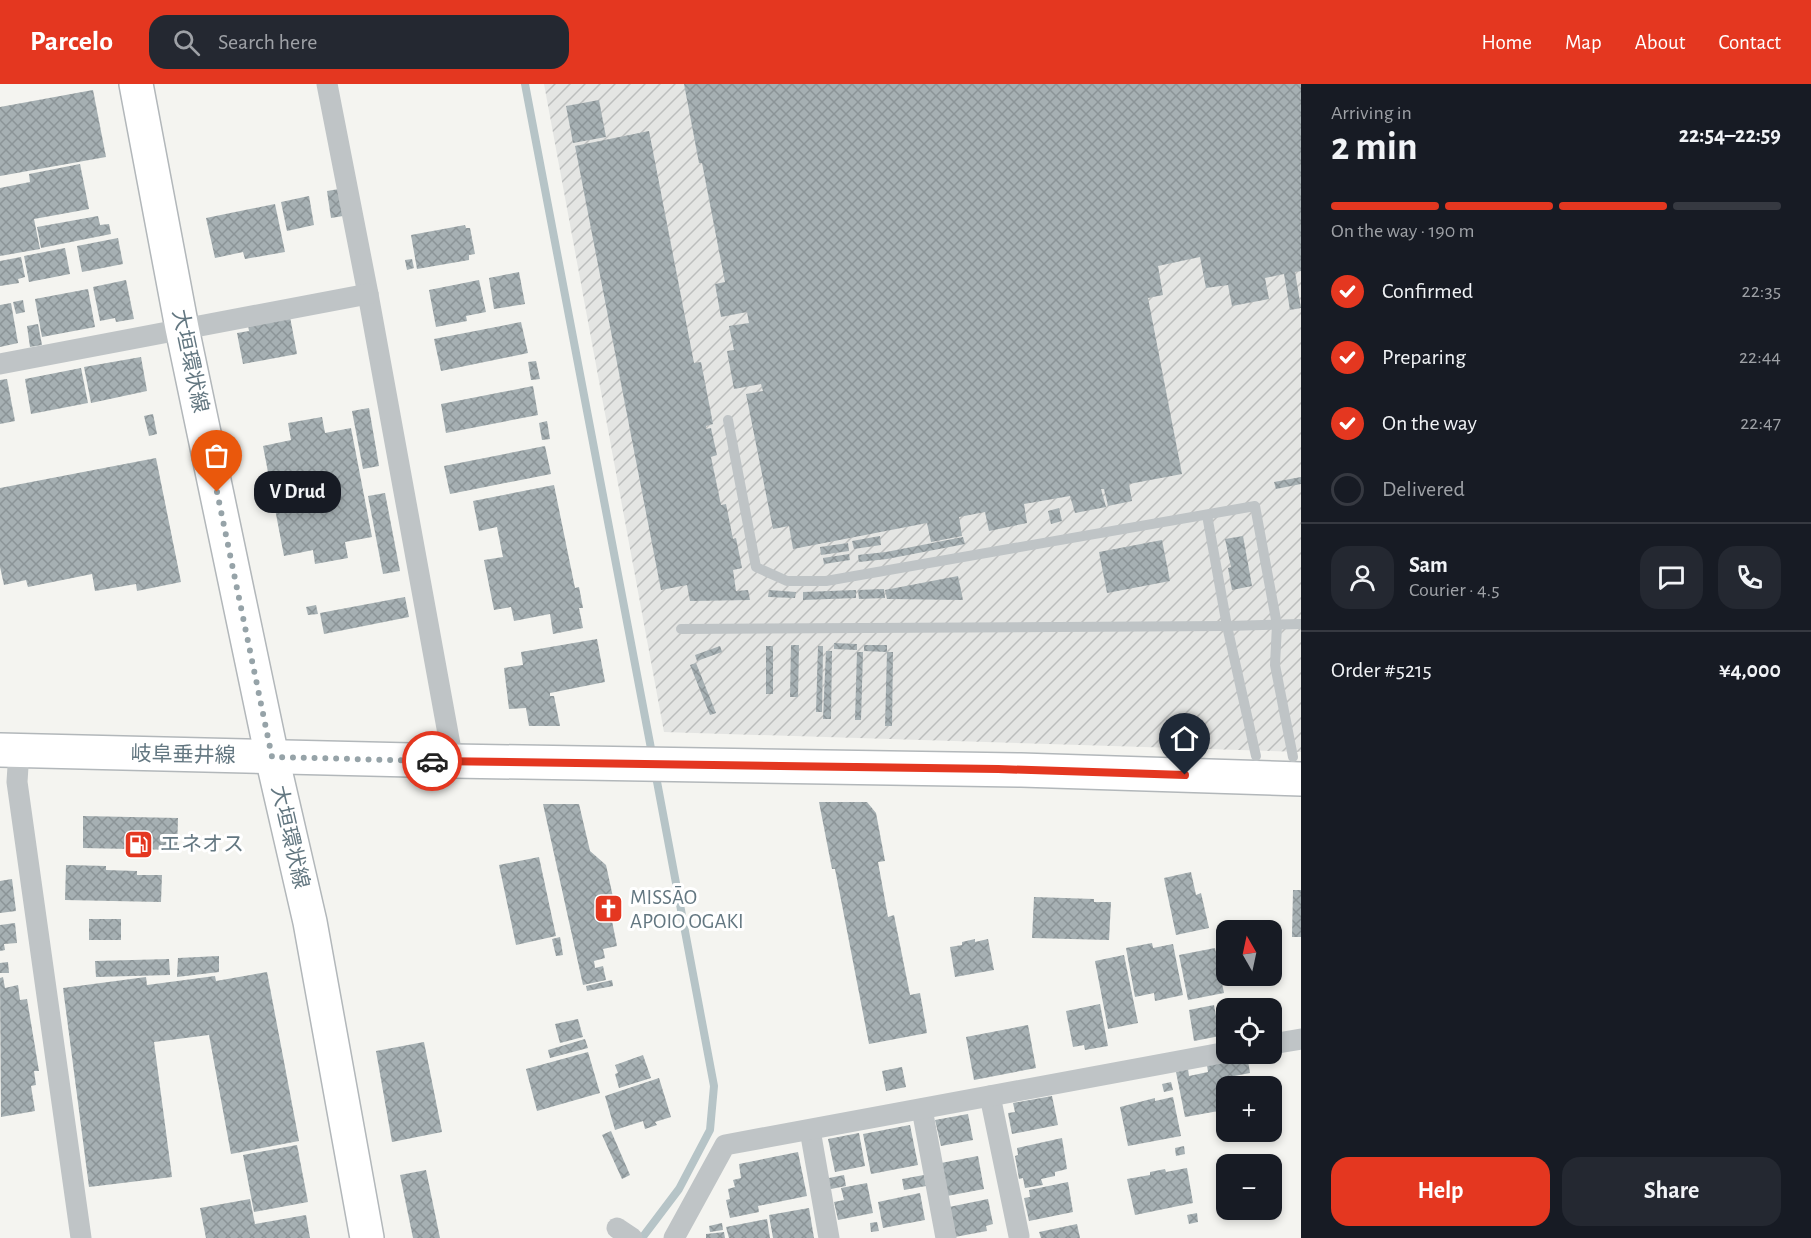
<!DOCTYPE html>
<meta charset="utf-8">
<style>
:root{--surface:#171b24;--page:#242831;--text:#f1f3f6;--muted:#9ea1a6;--line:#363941;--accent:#e43720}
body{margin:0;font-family:"Alegreya Sans","Noto Sans JP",sans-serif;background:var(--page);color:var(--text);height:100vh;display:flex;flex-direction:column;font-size:22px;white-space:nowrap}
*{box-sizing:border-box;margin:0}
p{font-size:20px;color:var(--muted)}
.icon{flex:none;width:33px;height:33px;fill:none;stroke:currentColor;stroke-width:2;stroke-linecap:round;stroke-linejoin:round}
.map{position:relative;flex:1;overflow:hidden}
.panel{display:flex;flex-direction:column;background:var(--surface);width:510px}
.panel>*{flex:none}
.needle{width:39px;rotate:351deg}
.fabs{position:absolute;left:1216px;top:836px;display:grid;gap:12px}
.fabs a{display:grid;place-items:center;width:66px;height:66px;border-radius:12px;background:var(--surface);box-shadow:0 3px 9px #0003;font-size:30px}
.pin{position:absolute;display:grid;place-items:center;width:51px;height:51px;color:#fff;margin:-62px -26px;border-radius:50% 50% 50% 0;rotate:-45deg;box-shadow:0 0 6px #0007}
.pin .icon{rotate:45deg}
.courier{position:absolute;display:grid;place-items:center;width:60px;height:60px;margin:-30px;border:4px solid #e43720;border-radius:50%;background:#fff;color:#222;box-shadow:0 2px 8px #0007}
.bubble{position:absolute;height:42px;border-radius:18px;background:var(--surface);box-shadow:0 3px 9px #0003;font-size:20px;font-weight:600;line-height:42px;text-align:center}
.head em{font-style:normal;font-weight:600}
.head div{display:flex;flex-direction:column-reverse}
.head{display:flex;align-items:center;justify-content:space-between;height:102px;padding:0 30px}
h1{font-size:39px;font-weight:600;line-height:45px}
.bar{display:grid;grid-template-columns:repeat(4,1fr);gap:9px 6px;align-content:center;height:72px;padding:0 30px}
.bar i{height:8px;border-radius:4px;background:var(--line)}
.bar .selected{background:var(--accent)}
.bar p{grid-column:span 4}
.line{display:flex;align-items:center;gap:15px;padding:0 30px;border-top:2px solid var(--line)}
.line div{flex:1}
.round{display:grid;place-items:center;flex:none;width:63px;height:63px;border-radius:18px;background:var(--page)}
ol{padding:0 30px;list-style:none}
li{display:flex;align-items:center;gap:18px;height:66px}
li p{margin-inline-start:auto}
li .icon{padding:6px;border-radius:50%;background:var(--accent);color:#fff;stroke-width:4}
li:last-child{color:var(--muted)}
li i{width:33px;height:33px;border:3px solid var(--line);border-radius:50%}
.action{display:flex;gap:12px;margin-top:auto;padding:12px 30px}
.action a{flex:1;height:69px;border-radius:18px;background:var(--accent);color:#fff;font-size:24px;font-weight:600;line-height:69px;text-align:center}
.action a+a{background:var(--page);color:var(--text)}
header{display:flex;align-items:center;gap:36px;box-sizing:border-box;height:84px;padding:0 30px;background:var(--accent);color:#fff}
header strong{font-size:28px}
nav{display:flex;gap:33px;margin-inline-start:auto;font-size:21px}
.search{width:420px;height:54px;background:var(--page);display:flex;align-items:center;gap:15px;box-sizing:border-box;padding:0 21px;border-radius:18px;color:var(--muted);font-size:22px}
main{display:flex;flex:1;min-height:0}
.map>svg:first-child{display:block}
</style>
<header>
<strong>Parcelo</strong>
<div class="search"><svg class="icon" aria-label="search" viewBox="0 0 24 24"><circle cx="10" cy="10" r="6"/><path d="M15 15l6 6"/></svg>Search here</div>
<nav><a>Home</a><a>Map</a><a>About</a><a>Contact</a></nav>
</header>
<main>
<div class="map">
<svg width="1301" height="1154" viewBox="0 0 1301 1154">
<defs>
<pattern id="industrial-furrows" width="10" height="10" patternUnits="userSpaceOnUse" patternTransform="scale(1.5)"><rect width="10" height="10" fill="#e4e5e3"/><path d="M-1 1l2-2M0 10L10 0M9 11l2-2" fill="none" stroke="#bcbebd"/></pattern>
<pattern id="building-cross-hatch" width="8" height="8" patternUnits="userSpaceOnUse" patternTransform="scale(1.5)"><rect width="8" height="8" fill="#a6b0b3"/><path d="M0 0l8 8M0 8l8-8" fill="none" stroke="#8b9497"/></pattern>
</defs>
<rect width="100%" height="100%" fill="#f4f4f0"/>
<path fill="url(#industrial-furrows)" d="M 544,0 L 1301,0 L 1301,668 L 664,648 Z"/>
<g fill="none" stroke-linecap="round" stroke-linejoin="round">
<g stroke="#b6c4c7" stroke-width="8">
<path d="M 525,0 L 653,675"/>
<path d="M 642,1154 L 679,1105 L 710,1046 L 714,1002 L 655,687"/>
</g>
</g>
<g fill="url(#building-cross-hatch)">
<path d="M 684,0 L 1301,0 L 1301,187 L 1295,188 L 1301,224 L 1290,226 L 1284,190 L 1265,194 L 1269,215 L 1232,222 L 1228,201 L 1206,204 L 1200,173 L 1158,182 L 1163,211 L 1148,214 L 1182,390 L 1129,400 L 1132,417 L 1108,422 L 1104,405 L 1101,405 L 1106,423 L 1075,429 L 1070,412 L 1024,420 L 1027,439 L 989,447 L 985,428 L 959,433 L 962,452 L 931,458 L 927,439 L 793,465 L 789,442 L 773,445 L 746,310 L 763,307 L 761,300 L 734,305 L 727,267 L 734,266 L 729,242 L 749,239 L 747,228 L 721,233 L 715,200 L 725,198 L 702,79 L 699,79 Z"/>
<path d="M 93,6 L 106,73 L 0,92 L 0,23 Z"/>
<path d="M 599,16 L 606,53 L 573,59 L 566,22 Z"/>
<path d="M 649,47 L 694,279 L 701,278 L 713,340 L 706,342 L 706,345 L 711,344 L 717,371 L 711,373 L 721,421 L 726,420 L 733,455 L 736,454 L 742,484 L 733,486 L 736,507 L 748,506 L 750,516 L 690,517 L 687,501 L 661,506 L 575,62 Z"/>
<path d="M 80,80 L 89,125 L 34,135 L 40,165 L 0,172 L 0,104 L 30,98 L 29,90 Z"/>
<path d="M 339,105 L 343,132 L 331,134 L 327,107 Z"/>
<path d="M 309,112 L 314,141 L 287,147 L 281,118 Z"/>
<path d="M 275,120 L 285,168 L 245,175 L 243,168 L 215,174 L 206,134 Z"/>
<path d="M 98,132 L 100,141 L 109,140 L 111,150 L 41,164 L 37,143 Z"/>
<path d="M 465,141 L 466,144 L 470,144 L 475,170 L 469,171 L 469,176 L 417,185 L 411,151 Z"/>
<path d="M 118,154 L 123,180 L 82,188 L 77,162 Z"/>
<path d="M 65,164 L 70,190 L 29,198 L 24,172 Z"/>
<path d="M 21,173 L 25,193 L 18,195 L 19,199 L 0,202 L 0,177 Z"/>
<path d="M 412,175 L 414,184 L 407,186 L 405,176 Z"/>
<path d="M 519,188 L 525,220 L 494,225 L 489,194 Z"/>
<path d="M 126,196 L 134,235 L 116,238 L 115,234 L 100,237 L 93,203 Z"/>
<path d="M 479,196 L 486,228 L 466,232 L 467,237 L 436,243 L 429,206 Z"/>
<path d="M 88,205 L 95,243 L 42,253 L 35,215 Z"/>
<path d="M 23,216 L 25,228 L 16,230 L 13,218 Z"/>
<path d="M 11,219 L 18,259 L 0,263 L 0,221 Z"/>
<path d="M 290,233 L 297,270 L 243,280 L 237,249 L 249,247 L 248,241 Z"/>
<path d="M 521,238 L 528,269 L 441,287 L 434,255 Z"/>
<path d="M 38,240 L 42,261 L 30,263 L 27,242 Z"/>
<path d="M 141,273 L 147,307 L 91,319 L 84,283 Z"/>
<path d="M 536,277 L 540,295 L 531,296 L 528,278 Z"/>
<path d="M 81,284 L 88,319 L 31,330 L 25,295 Z"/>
<path d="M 7,295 L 15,337 L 0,340 L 0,296 Z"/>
<path d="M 533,302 L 538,331 L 446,349 L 441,320 Z"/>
<path d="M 369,324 L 379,382 L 363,385 L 352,327 Z"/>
<path d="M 153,330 L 157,350 L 149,352 L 144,332 Z"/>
<path d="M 322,333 L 325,349 L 351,344 L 372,453 L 345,458 L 348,474 L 315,480 L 313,466 L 284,472 L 263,362 L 291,356 L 288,339 Z"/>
<path d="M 547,337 L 550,355 L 542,356 L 539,339 Z"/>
<path d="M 545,362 L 551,390 L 450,410 L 444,382 Z"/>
<path d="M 156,374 L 181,498 L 137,507 L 136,500 L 95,507 L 92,490 L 28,503 L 26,496 L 4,501 L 0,483 L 0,404 Z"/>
<path d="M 1301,393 L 1301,400 L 1276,405 L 1274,398 Z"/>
<path d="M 554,401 L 575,504 L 579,503 L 583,524 L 579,524 L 583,544 L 553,550 L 550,530 L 514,537 L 511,523 L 494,526 L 484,476 L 503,473 L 497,443 L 479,447 L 473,417 Z"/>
<path d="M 385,409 L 400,487 L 383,490 L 368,412 Z"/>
<path d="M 1059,424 L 1062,437 L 1051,440 L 1048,427 Z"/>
<path d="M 880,452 L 881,461 L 854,465 L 852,457 Z"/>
<path d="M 1243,452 L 1252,502 L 1232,506 L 1228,484 L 1231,483 L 1225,455 Z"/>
<path d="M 963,453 L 965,460 L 887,475 L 859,478 L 858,471 L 886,468 Z"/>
<path d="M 1162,456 L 1170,497 L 1107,509 L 1099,468 Z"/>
<path d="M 848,459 L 849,467 L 821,471 L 820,463 Z"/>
<path d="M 849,470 L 850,476 L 824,480 L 823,474 Z"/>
<path d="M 958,492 L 963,516 L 887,515 L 885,506 Z"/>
<path d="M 884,505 L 885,514 L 859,515 L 858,506 Z"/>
<path d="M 769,506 L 796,508 L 795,514 L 768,513 Z"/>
<path d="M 856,506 L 856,514 L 803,516 L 803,508 Z"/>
<path d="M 405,513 L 409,533 L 324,550 L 320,529 Z"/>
<path d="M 316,521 L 318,530 L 308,531 L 306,523 Z"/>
<path d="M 597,555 L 605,598 L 550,609 L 550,612 L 554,612 L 560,642 L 529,642 L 526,624 L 509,625 L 504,584 L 523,581 L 521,568 Z"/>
<path d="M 834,559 L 857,560 L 857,566 L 834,565 Z"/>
<path d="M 791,561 L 799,561 L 798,613 L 790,613 Z"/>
<path d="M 864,561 L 887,561 L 887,568 L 864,567 Z"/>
<path d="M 720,562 L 722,568 L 697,577 L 695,571 Z"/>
<rect x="766" y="562" width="7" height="48"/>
<path d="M 818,562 L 823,562 L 822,628 L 816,628 Z"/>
<path d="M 826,567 L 832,567 L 831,635 L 823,635 Z"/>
<path d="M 857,568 L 863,568 L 861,636 L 855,636 Z"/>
<path d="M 887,568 L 893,568 L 892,642 L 885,642 Z"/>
<path d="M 696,579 L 716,629 L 710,631 L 690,581 Z"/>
<path d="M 819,718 L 867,718 L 876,729 L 885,777 L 878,778 L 888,833 L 894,831 L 910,911 L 920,909 L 927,949 L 869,960 L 835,785 L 832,785 Z"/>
<path d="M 543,720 L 579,720 L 590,767 L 606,781 L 618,836 L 612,837 L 617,862 L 603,865 L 605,874 L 594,877 L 595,884 L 603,882 L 606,896 L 583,901 Z"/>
<path d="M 83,732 L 178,734 L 177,766 L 83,764 Z"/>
<path d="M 539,773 L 556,852 L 516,861 L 499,781 Z"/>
<path d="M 66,781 L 106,782 L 106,786 L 137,787 L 137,791 L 162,791 L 161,818 L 65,816 Z"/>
<path d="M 1191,788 L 1196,811 L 1201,809 L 1209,844 L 1176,851 L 1164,794 Z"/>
<path d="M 12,795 L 16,827 L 0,829 L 0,797 Z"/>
<path d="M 1293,806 L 1301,806 L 1301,853 L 1292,853 Z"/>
<path d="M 1034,813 L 1094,815 L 1094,818 L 1111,818 L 1109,856 L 1032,854 Z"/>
<rect x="89" y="835" width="32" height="21"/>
<path d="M 15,839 L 17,859 L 4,860 L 5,866 L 0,867 L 0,841 Z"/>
<path d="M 560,853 L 563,871 L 556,872 L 552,855 Z"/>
<path d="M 975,855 L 975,858 L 988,855 L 994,886 L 955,893 L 950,863 L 962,861 L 962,858 Z"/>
<path d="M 1152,859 L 1153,864 L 1173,860 L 1183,911 L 1155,917 L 1154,909 L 1135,913 L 1126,864 Z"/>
<path d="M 1215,864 L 1224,909 L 1188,916 L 1179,871 Z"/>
<path d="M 1124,871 L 1138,939 L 1108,945 L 1095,877 Z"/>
<path d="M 219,872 L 219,888 L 177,893 L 178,874 Z"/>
<path d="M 169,875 L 170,891 L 96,893 L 95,877 Z"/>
<path d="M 8,878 L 9,889 L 0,889 L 0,879 Z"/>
<path d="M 267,888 L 299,1057 L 231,1070 L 209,951 L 154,958 L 172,1093 L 89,1103 L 63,904 L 146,893 L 147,901 L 215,892 L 216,897 Z"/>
<path d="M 3,893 L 5,904 L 18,901 L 20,916 L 27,915 L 39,987 L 34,987 L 36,1001 L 31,1002 L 35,1027 L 1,1033 L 0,894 Z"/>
<path d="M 612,896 L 613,902 L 587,907 L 586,902 Z"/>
<path d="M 1100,920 L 1108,962 L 1085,966 L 1084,961 L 1073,963 L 1066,927 Z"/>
<path d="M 1214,921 L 1220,952 L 1194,957 L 1189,926 Z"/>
<path d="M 578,935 L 583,953 L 560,959 L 555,940 Z"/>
<path d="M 1028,941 L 1036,984 L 974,996 L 966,953 Z"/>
<path d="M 585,955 L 588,964 L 550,974 L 548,966 Z"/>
<path d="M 424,958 L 442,1048 L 392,1058 L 376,967 Z"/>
<path d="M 588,968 L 600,1009 L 537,1027 L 526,985 Z"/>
<path d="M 643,971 L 651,994 L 619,1004 L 615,990 L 618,989 L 615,981 Z"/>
<path d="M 1227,977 L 1227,980 L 1248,977 L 1250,989 L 1229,993 L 1231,1002 L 1227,1002 L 1227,1037 L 1224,1026 L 1185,1033 L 1176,988 L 1188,985 L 1189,992 L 1208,988 L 1207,981 Z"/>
<path d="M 902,983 L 906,1003 L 886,1007 L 882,987 Z"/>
<path d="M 659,994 L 671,1033 L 655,1038 L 657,1041 L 645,1045 L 643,1037 L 615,1046 L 605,1012 Z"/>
<path d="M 1171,998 L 1173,1006 L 1164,1008 L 1162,1000 Z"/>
<path d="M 1052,1012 L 1058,1041 L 1012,1050 L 1008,1029 L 1015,1028 L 1013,1019 Z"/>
<path d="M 1173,1013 L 1181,1052 L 1128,1062 L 1120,1023 L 1155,1014 L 1155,1017 Z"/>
<path d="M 968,1030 L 973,1056 L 941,1062 L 935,1036 Z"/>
<path d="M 910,1041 L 918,1081 L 871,1090 L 863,1050 Z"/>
<path d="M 611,1047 L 630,1091 L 622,1095 L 602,1051 Z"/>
<path d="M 859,1049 L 865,1082 L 835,1088 L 828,1055 Z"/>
<path d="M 1062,1054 L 1067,1085 L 1055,1088 L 1055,1092 L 1041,1095 L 1043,1101 L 1025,1104 L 1023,1094 L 1019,1095 L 1015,1072 L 1018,1071 L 1017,1064 Z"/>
<path d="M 297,1061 L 308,1118 L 254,1128 L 243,1071 Z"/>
<path d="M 1184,1062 L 1185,1070 L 1176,1072 L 1175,1064 Z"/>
<path d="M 798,1068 L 807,1112 L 758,1122 L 759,1128 L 730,1134 L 726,1116 L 730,1115 L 728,1105 L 735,1103 L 733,1096 L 741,1094 L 739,1080 Z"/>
<path d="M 978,1072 L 984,1105 L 947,1112 L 941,1079 Z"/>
<path d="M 1187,1084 L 1193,1119 L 1135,1131 L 1127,1095 L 1150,1091 L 1150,1088 L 1165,1085 L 1166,1088 Z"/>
<path d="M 426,1086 L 440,1154 L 413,1154 L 400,1091 Z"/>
<path d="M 844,1091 L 846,1102 L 826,1106 L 824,1095 Z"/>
<path d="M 924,1091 L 926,1102 L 904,1106 L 902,1095 Z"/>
<path d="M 1068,1098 L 1073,1128 L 1029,1137 L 1024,1114 L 1030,1113 L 1029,1106 Z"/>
<path d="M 867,1099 L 873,1129 L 838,1136 L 834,1118 L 844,1116 L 841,1104 Z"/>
<path d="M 920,1109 L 925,1136 L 883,1144 L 878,1118 Z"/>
<path d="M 250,1115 L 255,1140 L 306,1131 L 310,1154 L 206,1154 L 200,1124 Z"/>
<path d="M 988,1115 L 993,1140 L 986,1142 L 987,1147 L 955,1153 L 949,1123 Z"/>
<path d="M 809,1124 L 814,1154 L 773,1154 L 769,1131 Z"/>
<path d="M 1197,1129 L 1198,1138 L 1189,1140 L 1187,1131 Z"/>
<path d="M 767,1135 L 770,1154 L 729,1154 L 726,1143 Z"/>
<path d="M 877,1138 L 879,1147 L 871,1148 L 870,1139 Z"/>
<path d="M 722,1139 L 723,1146 L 710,1148 L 709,1142 Z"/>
<path d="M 1077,1140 L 1080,1154 L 1041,1154 L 1039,1148 Z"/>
<path d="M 724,1148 L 725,1154 L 706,1154 L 706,1150 Z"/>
</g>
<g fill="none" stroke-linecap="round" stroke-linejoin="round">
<defs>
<g id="primary">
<path d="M 136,0 L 182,244 L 272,673 L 310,838 L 367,1154"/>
<path d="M 0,666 L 453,677 L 1021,686 L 1301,695"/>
</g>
</defs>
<use href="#primary" stroke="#b2b7ba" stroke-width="36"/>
<g stroke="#bfc4c6" stroke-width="10">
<path d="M 728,336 L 756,483 L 787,497 L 826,497 L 1255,422 L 1277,541 L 1275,581 L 1293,673"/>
<path d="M 1207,431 L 1227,542 L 1256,672"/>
<path d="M 681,545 L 1227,542 L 1301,540"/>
</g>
<g stroke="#bfc4c6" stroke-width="21">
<path d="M 327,0 L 368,210 L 453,677"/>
<path d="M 0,280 L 368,210"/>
<path d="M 19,667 L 17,698 L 81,1154"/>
<path d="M 1272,960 L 1301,955"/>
<path d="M 990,1012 L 1019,1152"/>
<path d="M 922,1025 L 946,1154"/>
<path d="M 810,1046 L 829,1154"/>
<path d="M 617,1144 L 632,1154"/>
<path d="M 674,1154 L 725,1061 L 1227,968"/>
</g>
<use href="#primary" stroke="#fff" stroke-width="33"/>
</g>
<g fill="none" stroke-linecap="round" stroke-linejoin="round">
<path stroke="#96a3a8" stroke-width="6" stroke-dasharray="0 10.8" d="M 217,408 L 272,673 L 432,677"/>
<path stroke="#e43720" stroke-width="8" d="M 432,677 L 998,685 L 1185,691"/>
</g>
<defs>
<symbol id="fuel-square" viewBox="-11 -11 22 22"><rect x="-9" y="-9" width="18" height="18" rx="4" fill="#e43720" stroke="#fff"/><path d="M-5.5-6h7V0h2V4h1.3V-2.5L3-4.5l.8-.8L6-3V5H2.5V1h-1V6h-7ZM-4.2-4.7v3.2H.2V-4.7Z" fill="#fff"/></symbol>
<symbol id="church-square" viewBox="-11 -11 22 22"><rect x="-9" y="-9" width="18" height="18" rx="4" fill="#e43720" stroke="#fff"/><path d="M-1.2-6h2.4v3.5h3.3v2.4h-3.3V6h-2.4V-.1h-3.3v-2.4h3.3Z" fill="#fff"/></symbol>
</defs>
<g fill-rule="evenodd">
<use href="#fuel-square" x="122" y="744" width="33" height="33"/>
<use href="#church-square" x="592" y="808" width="33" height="33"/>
</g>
<g text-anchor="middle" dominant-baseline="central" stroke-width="6" stroke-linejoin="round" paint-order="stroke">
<g font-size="21" fill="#637781" stroke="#fff">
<text transform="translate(190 277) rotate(78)">大垣環状線</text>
<text transform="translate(183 671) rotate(1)">岐阜垂井線</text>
<text transform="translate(290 753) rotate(77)">大垣環状線</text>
</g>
<g font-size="21" fill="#637781" stroke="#fff" text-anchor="start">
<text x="160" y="760">エネオス</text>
<text x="630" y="813">MISSĀO<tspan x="630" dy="24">APOIO OGAKI</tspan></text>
</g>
</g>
</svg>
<div class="fabs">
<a><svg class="needle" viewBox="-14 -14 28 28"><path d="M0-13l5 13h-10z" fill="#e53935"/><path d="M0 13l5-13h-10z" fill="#9ea1a6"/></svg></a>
<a><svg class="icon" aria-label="locate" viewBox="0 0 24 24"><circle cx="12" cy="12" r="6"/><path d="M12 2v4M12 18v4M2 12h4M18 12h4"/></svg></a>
<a>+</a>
<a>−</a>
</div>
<div class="pin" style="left:217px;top:408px;background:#ea580c"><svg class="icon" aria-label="bag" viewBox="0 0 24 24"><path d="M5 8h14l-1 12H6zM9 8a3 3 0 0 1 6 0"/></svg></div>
<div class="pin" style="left:1185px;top:691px;background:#1f2937"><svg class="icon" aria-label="home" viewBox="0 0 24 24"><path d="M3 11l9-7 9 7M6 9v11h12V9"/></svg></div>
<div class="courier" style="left:432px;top:677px"><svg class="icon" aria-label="car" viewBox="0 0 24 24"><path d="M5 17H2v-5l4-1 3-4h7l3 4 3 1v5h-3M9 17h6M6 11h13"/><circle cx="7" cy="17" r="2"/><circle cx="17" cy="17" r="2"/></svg></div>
<div class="bubble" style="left:254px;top:387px;width:87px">V Drud</div>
</div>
<section class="panel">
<div class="head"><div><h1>2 min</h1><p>Arriving in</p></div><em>22:54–22:59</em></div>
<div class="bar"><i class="selected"></i><i class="selected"></i><i class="selected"></i><i></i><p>On the way · 190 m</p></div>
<ol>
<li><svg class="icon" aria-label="check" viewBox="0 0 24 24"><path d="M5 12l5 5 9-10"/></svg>Confirmed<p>22:35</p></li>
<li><svg class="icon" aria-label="check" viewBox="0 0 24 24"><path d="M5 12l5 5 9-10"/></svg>Preparing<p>22:44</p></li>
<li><svg class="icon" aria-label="check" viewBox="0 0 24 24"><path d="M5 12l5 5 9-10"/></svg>On the way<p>22:47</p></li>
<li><i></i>Delivered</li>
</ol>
<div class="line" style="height:108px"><a class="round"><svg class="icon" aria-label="person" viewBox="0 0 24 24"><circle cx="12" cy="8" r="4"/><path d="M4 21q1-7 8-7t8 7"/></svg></a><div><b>Sam</b><p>Courier · 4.5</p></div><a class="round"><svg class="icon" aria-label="chat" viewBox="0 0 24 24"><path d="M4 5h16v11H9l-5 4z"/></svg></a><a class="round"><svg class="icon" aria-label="phone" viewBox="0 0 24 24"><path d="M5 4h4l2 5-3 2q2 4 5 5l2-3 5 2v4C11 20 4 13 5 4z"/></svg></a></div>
<div class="line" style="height:78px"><div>Order #5215</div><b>¥4,000</b></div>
<div class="action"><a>Help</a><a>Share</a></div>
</section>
</main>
